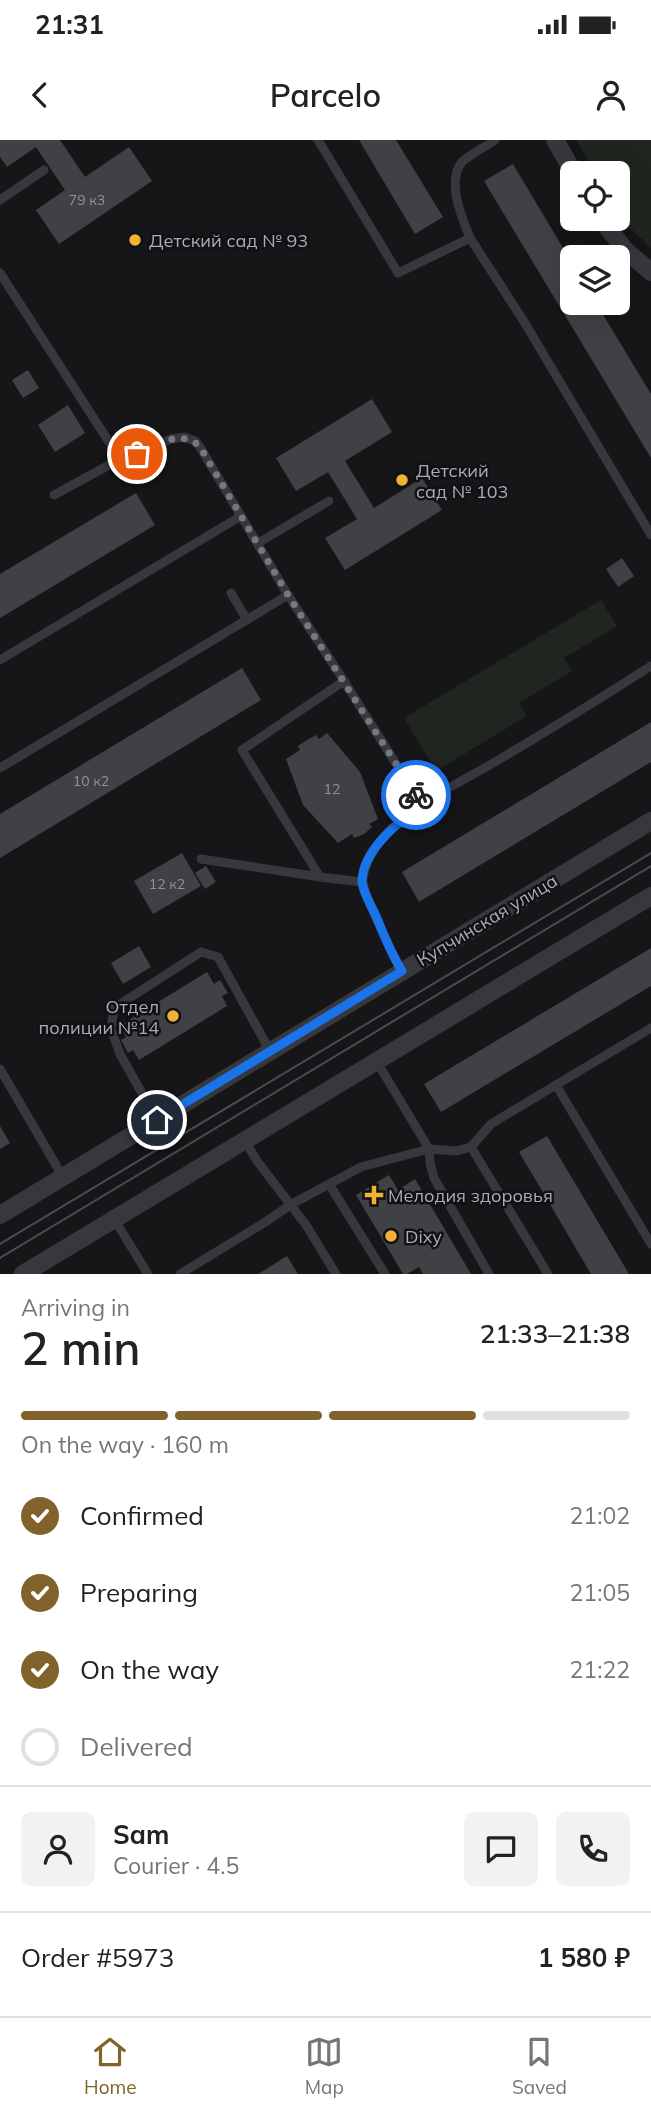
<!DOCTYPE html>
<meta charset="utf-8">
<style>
:root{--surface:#fff;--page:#f2f2f2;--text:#222;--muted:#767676;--line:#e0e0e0;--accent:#80622a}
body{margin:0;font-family:Mulish,sans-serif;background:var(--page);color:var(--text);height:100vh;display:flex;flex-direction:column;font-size:26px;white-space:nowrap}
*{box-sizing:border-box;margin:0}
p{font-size:23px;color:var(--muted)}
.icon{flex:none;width:38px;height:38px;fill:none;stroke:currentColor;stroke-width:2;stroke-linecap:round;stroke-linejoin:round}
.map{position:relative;height:1134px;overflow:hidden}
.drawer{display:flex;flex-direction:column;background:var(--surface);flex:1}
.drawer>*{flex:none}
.controls{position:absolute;left:560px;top:21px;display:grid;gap:14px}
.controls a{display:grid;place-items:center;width:70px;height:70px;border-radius:10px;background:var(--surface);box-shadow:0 7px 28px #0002;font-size:35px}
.pin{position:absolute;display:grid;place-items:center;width:60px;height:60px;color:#fff;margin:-30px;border:4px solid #fff;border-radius:50%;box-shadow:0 2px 7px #0007}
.courier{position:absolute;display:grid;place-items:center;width:70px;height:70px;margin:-35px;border:5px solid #1a73e8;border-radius:50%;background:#fff;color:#222;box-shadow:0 2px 9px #0007}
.summary em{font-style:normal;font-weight:600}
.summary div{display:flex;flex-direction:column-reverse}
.summary{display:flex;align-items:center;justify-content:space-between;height:119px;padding:0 21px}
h1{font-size:46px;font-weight:600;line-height:52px}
.bar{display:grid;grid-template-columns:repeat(4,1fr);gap:10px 7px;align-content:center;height:84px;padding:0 21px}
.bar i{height:9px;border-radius:5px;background:var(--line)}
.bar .selected{background:var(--accent)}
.bar p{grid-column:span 4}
.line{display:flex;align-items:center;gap:18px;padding:0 21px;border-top:2px solid var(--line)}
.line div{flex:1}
.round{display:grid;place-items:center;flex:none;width:74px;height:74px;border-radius:10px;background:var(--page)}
ol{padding:0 21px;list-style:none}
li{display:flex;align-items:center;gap:21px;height:77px}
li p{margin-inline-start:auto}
li .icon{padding:7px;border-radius:50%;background:var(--accent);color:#fff;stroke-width:4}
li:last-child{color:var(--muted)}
li i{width:38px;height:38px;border:4px solid var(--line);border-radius:50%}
.status{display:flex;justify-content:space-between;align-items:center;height:49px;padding:0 35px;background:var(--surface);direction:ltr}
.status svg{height:19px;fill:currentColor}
header{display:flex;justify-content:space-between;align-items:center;height:91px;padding:0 21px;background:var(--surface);font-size:32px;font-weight:600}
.dock{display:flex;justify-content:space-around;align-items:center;height:98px;border-top:2px solid var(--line);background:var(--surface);font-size:19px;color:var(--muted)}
.dock a{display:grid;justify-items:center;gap:4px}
.dock .selected{color:var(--accent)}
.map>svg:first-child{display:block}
</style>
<div class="status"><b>21:31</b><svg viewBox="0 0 49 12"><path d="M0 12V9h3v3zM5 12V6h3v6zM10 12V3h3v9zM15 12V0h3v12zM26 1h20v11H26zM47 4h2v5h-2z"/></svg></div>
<header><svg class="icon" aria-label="back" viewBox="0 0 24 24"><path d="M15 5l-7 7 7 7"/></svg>Parcelo<svg class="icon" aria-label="person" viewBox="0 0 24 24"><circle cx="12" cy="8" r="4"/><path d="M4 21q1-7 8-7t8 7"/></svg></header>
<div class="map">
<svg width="651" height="1134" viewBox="0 0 651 1134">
<rect width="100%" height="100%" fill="#161618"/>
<g fill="#1e261f">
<path d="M 576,0 L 651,0 L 651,108 L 629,87 L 618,68 L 618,33 L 596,33 Z"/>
<path d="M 601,460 L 617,486 L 564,518 L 572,531 L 519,563 L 527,576 L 436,631 L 404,578 Z"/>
</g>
<g fill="#404145">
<path d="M 0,0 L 60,0 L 85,37 L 129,7 L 152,41 L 59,104 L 36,70 L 65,50 L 36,7 L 7,27 L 0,17 Z"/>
<path d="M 359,0 L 396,0 L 443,77 L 415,94 Z"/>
<path d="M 513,24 L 572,123 L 572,163 L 596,163 L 651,254 L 651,318 L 484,41 Z"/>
<path d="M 28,230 L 39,248 L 23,258 L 12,240 Z"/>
<path d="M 372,259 L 392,292 L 345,321 L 374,368 L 422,338 L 442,370 L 345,430 L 325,398 L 357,379 L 328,332 L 296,351 L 276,318 Z"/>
<path d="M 68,265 L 85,293 L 55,312 L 38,285 Z"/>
<path d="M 136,353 L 155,385 L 0,478 L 0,434 Z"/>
<path d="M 622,418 L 634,436 L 618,447 L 606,429 Z"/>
<path d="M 242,528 L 261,560 L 0,718 L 0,674 Z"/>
<path d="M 651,582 L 651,622 L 419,762 L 402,732 Z"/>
<path d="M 327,593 L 360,632 L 378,679 L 369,684 L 372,687 L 364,694 L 354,698 L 352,694 L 338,703 L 303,665 L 286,619 L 300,610 L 298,606 L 307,600 L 316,595 L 319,599 Z"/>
<path d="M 182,713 L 201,746 L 153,774 L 134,741 Z"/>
<path d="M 206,726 L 216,742 L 205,749 L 195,733 Z"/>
<path d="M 139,806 L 151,827 L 123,844 L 111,823 Z"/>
<path d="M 651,808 L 651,846 L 441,972 L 424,944 Z"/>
<path d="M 207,832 L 214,844 L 220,840 L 228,853 L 222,856 L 227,866 L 139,920 L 133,910 L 128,913 L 121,900 L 126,897 L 119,886 Z"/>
<path d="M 0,986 L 10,1003 L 0,1009 Z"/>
<path d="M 547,996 L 629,1134 L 591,1134 L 541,1049 L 519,1012 Z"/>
<path d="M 389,1035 L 398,1050 L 415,1039 L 471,1134 L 423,1134 L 419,1127 L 407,1134 L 403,1134 L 356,1055 Z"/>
<path d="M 287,1116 L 298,1134 L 258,1134 Z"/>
</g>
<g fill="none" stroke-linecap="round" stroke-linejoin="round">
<g stroke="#37383d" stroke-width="9">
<path d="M 318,0 L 398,133 L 470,98 L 523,180 L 651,395"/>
<path d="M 0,60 L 44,30"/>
<path d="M 470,98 C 462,78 446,41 462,22 C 469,15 487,6 495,0"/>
<path d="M 0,133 L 120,319"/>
<path d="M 54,355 L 120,319 L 137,314 L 171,299 L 184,297 L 195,301 L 200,307 L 288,455 L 344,541"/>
<path d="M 258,403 L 329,361"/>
<path d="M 231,453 L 247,480"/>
<path d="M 0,520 L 241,376"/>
<path d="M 0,628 L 288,455"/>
<path d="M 201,719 L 320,737"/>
<path d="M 362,742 L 320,737 L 242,610 L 344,541 L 422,665"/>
<path d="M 402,831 C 394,817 361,751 363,738 C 367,715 382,696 400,681 C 429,656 467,639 500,619 C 551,589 601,558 651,526"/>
<path d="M 377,922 L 429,1009 L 430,1023 L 434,1038 L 489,1134"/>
<path d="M 0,929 L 63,1037"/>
<path d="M 556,945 L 651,1104"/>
<path d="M 157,980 L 120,914 L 111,889 L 114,868 L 201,812 L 218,817 L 270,911"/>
<path d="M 245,1001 L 257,1021 L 306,1085 L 336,1134"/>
<path d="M 471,1007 L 548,1134"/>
<path d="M 329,1044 L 385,1134"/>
<path d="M 114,1079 L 148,1134"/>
<path d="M 180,1134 L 267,1081 L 290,1065 L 361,1027 L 429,1009 L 456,1011 L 471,1007 L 491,984 L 651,888"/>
</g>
<g stroke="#37383d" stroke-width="18">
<path d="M 555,0 L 574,33"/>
<path d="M 601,79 L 625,110 L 651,132"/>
<path d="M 0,1075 L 651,681"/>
<path d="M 23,1134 L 651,756"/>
</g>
<g stroke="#4a4c52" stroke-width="2">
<path d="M 0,1104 L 651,713"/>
<path d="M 0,1118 L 651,726"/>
</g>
</g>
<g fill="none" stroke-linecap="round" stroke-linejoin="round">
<path stroke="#757880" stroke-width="7" stroke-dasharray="0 12.6" d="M 137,314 C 157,305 182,288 200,307 L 288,455 L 416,655"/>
<path stroke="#1a73e8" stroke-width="9" d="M 157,980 L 402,831 C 391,814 384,795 376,776 C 372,767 362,751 362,741 C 363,709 399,682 422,665 L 416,655"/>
</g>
<g fill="#f2b134" stroke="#111113" stroke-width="2.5">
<circle cx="135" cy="100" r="7"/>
<circle cx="402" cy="340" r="7"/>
<circle cx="173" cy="876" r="7"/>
<path d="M370.5 1044.5h7v7h7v7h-7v7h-7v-7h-7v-7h7z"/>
<circle cx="391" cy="1096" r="7"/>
</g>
<g text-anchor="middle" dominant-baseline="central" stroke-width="5" stroke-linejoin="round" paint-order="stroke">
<g font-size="14" fill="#8e929b">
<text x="87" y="60">79 к3</text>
<text x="91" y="641">10 к2</text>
<text x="332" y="649">12</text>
<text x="167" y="744">12 к2</text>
</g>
<g font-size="18" fill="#a8adb8" stroke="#111113" text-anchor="start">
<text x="149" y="100">Детский сад № 93</text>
<text x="416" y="330">Детский<tspan x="416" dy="21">сад № 103</tspan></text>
<text x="159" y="866" text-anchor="end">Отдел<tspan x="159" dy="21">полиции №14</tspan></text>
<text x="388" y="1055">Мелодия здоровья</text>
<text x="405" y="1096">Dixy</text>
</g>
<g font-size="18" fill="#a8adb8" stroke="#111113">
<text transform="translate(487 780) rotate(-31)">Купчинская улица</text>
</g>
</g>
</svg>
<div class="controls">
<a><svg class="icon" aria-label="locate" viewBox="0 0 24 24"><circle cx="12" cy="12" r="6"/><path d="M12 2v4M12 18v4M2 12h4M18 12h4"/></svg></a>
<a><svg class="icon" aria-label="layers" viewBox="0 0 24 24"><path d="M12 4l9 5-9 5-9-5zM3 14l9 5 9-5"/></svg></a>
</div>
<div class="pin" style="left:137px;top:314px;background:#ea580c"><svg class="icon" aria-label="bag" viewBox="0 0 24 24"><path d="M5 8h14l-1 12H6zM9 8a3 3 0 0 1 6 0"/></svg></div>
<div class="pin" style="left:157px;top:980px;background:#1f2937"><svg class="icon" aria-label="home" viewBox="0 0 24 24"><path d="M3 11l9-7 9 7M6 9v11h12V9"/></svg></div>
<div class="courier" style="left:416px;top:655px"><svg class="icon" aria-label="bike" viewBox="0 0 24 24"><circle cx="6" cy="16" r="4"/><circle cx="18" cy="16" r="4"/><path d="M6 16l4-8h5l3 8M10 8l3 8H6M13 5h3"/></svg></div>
</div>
<section class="drawer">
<div class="summary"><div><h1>2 min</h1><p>Arriving in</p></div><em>21:33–21:38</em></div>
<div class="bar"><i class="selected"></i><i class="selected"></i><i class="selected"></i><i></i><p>On the way · 160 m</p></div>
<ol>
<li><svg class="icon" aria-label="check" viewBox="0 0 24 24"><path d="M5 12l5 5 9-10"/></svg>Confirmed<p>21:02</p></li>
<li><svg class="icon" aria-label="check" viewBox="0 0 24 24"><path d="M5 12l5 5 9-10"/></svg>Preparing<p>21:05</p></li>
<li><svg class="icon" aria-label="check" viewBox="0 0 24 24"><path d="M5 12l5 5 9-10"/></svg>On the way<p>21:22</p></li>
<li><i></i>Delivered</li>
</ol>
<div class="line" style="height:126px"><a class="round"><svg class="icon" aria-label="person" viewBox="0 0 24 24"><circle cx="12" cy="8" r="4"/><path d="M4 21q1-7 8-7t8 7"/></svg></a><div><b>Sam</b><p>Courier · 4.5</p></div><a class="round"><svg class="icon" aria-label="chat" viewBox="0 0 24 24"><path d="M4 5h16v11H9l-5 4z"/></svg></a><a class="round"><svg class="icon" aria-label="phone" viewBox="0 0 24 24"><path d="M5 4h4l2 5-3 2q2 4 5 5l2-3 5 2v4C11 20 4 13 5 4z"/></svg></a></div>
<div class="line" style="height:91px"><div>Order #5973</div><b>1 580 ₽</b></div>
</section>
<nav class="dock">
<a class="selected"><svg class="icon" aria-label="home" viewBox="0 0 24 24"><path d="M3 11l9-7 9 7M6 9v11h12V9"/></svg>Home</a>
<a><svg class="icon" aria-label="map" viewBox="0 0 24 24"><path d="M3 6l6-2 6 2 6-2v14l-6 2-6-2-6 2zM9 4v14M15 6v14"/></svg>Map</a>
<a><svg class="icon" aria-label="saved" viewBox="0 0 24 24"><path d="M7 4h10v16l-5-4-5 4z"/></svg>Saved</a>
</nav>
